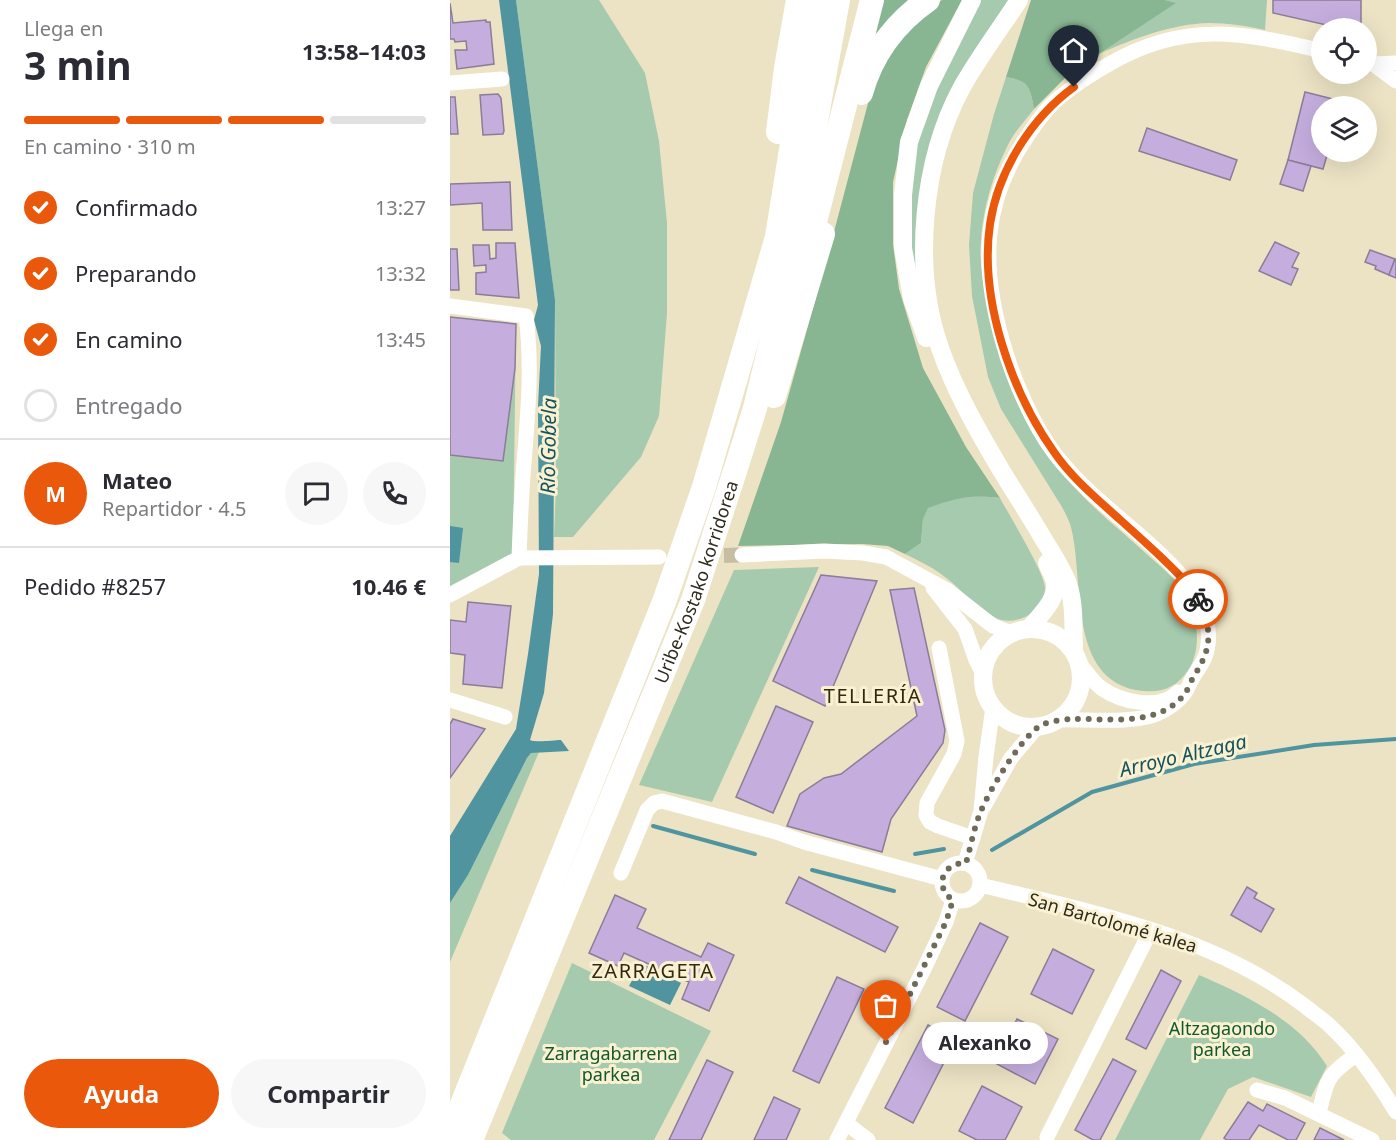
<!DOCTYPE html>
<html lang="es">
<meta charset="utf-8">
<style>
:root{--surface:#fff;--page:#f7f7f7;--text:#2b2b33;--muted:#7c7c81;--line:#e1e1e2;--accent:#ea580c}
body{margin:0;font-family:"Noto Sans",sans-serif;background:var(--page);color:var(--text);height:100vh;display:flex;flex-direction:column;font-size:22px;white-space:nowrap}
*{box-sizing:border-box;margin:0}
p{font-size:20px;color:var(--muted)}
.icon{flex:none;width:33px;height:33px;fill:none;stroke:currentColor;stroke-width:2;stroke-linecap:round;stroke-linejoin:round}
.map{position:relative;flex:1;overflow:hidden}
.drawer{display:flex;flex-direction:column;background:var(--surface);width:450px}
.drawer>*{flex:none}
.buttons{position:absolute;left:861px;top:18px;display:grid;gap:12px}
.buttons a{display:grid;place-items:center;width:66px;height:66px;border-radius:50%;background:var(--surface);box-shadow:0 6px 24px #0002;font-size:30px}
.pin{position:absolute;display:grid;place-items:center;width:51px;height:51px;color:#fff;margin:-62px -26px;border-radius:50% 50% 50% 0;rotate:-45deg;box-shadow:0 0 6px #0007}
.pin .icon{rotate:45deg}
.courier{position:absolute;display:grid;place-items:center;width:60px;height:60px;margin:-30px;border:4px solid #ea580c;border-radius:50%;background:#fff;color:#222;box-shadow:0 2px 8px #0007}
.bubble{position:absolute;height:42px;border-radius:21px;background:var(--surface);box-shadow:0 6px 24px #0002;font-size:20px;font-weight:700;line-height:42px;text-align:center}
.overview em{font-style:normal;font-weight:700}
.overview div{display:flex;flex-direction:column-reverse}
.overview{display:flex;align-items:center;justify-content:space-between;height:102px;padding:0 24px}
h1{font-size:39px;font-weight:700;line-height:45px}
.bar{display:grid;grid-template-columns:repeat(4,1fr);gap:9px 6px;align-content:center;height:72px;padding:0 24px}
.bar i{height:8px;border-radius:4px;background:var(--line)}
.bar .on{background:var(--accent)}
.bar p{grid-column:span 4}
.line{display:flex;align-items:center;gap:15px;padding:0 24px;border-top:2px solid var(--line)}
.line div{flex:1}
.round{display:grid;place-items:center;flex:none;width:63px;height:63px;border-radius:32px;background:var(--page)}
ol{padding:0 24px;list-style:none}
li{display:flex;align-items:center;gap:18px;height:66px}
li p{margin-inline-start:auto}
li .icon{padding:6px;border-radius:50%;background:var(--accent);color:#fff;stroke-width:4}
li:last-child{color:var(--muted)}
li i{width:33px;height:33px;border:3px solid var(--line);border-radius:50%}
.button{display:flex;gap:12px;margin-top:auto;padding:12px 24px}
.button a{flex:1;height:69px;border-radius:36px;background:var(--accent);color:#fff;font-size:24px;font-weight:700;line-height:69px;text-align:center}
.button a+a{background:var(--page);color:var(--text)}
main{display:flex;flex:1;min-height:0}
.map>svg:first-child{display:block}
</style>
<main>
<section class="drawer">
<div class="overview"><div><h1>3 min</h1><p>Llega en</p></div><em>13:58–14:03</em></div>
<div class="bar"><i class="on"></i><i class="on"></i><i class="on"></i><i></i><p>En camino · 310 m</p></div>
<ol>
<li><svg class="icon" aria-label="check" viewBox="0 0 24 24"><path d="M5 12l5 5 9-10"/></svg>Confirmado<p>13:27</p></li>
<li><svg class="icon" aria-label="check" viewBox="0 0 24 24"><path d="M5 12l5 5 9-10"/></svg>Preparando<p>13:32</p></li>
<li><svg class="icon" aria-label="check" viewBox="0 0 24 24"><path d="M5 12l5 5 9-10"/></svg>En camino<p>13:45</p></li>
<li><i></i>Entregado</li>
</ol>
<div class="line" style="height:108px"><b class="round" style="background:var(--accent);color:#fff">M</b><div><b>Mateo</b><p>Repartidor · 4.5</p></div><a class="round"><svg class="icon" aria-label="chat" viewBox="0 0 24 24"><path d="M4 5h16v11H9l-5 4z"/></svg></a><a class="round"><svg class="icon" aria-label="phone" viewBox="0 0 24 24"><path d="M5 4h4l2 5-3 2q2 4 5 5l2-3 5 2v4C11 20 4 13 5 4z"/></svg></a></div>
<div class="line" style="height:78px"><div>Pedido #8257</div><b>10.46 €</b></div>
<div class="button"><a>Ayuda</a><a>Compartir</a></div>
</section>
<div class="map">
<svg width="946" height="1140" viewBox="0 0 946 1140">
<rect width="100%" height="100%" fill="#ece3c4"/>
<g fill="#a5caad">
<path d="M 66,0 L 149,0 L 195,73 L 209,141 L 217,223 L 217,313 L 209,416 L 191,457 L 123,537 L 104,537 L 106,485 L 105,300 Z"/>
<path d="M 530,0 L 558,0 L 503,92 L 468,289 L 458,244 L 463,145 L 487,80 Z"/>
<path d="M 715,0 L 817,0 L 815,30 C 797,26 778,23 759,23 C 722,24 685,38 651,53 L 725,3 Z"/>
<path d="M 556,77 C 579,81 580,87 584,109 C 575,121 563,133 557,147 C 543,175 533,208 531,240 C 529,261 533,283 537,304 C 550,373 577,436 625,488 C 648,513 675,534 700,557 C 711,567 724,577 733,590 C 747,611 753,646 739,669 C 728,686 714,693 693,691 C 614,683 636,576 620,524 C 618,518 615,513 612,507 L 551,409 L 538,377 L 522,296 L 519,245 L 523,193 L 544,114 Z"/>
<path d="M 0,317 L 66,324 L 63,553 L 0,586 Z"/>
<path d="M 533,496 L 550,498 C 559,515 595,573 595,588 C 595,599 585,613 575,617 C 565,621 555,623 544,617 C 524,607 510,587 491,574 C 480,566 467,560 455,554 L 471,543 L 473,519 L 477,508 L 509,497 Z"/>
<path d="M 369,567 L 262,802 L 189,785 L 284,570 Z"/>
<path d="M 89,752 L 0,962 L 0,903 L 18,875 L 77,758 L 81,753 Z"/>
<path d="M 122,963 L 261,1031 L 204,1140 L 61,1140 L 52,1133 Z"/>
<path d="M 749,975 C 797,996 848,1020 877,1066 L 861,1097 L 803,1077 L 778,1089 L 750,1140 L 665,1140 Z"/>
</g>
<g fill="#88b692">
<path d="M 431,0 L 464,0 L 424,35 Z"/>
<path d="M 492,0 L 512,0 L 476,67 L 457,120 L 443,182 L 443,244 L 449,289 L 473,368 L 516,447 L 550,498 C 519,494 506,498 478,508 L 473,519 L 471,543 L 455,554 L 438,546 L 412,544 L 288,546 L 331,422 L 376,262 L 421,92 L 437,53 L 483,6 Z"/>
<path d="M 581,0 L 715,0 L 726,3 L 619,74 L 584,109 C 580,87 579,81 556,77 Z"/>
</g>
<g fill="#4f949f">
<path d="M 49,0 L 66,0 L 105,300 L 103,614 L 94,693 L 80,740 C 87,743 103,740 111,740 L 119,751 L 81,753 L 77,758 L 18,875 L 0,903 L 0,836 L 66,729 L 78,654 L 89,574 L 88,406 L 91,346 L 84,320 L 88,305 Z"/>
<path d="M 0,526 L 13,528 L 9,563 L 0,562 Z"/>
<path d="M 191,963 L 231,983 L 220,1005 L 179,986 Z"/>
</g>
<g fill="none" stroke-linecap="round" stroke-linejoin="round">
<g stroke="#4f949f" stroke-width="4">
<path d="M 203,826 L 305,854"/>
<path d="M 542,850 L 642,792 L 744,764 L 864,745 L 946,739"/>
<path d="M 465,854 L 494,849"/>
<path d="M 362,870 L 444,891"/>
</g>
</g>
<g fill="#c5aede" stroke="#8a7d98" stroke-width="1.5">
<path d="M 823,0 L 911,0 L 911,28 L 890,28 L 823,13 Z"/>
<path d="M 0,3 L 3,23 L 36,20 L 36,22 L 40,22 L 44,64 L 7,69 L 5,50 L 17,50 L 16,41 L 5,42 L 4,39 L 0,39 Z"/>
<path d="M 855,92 L 891,101 L 890,106 L 872,106 L 872,152 L 878,152 L 873,169 L 838,160 Z"/>
<path d="M 48,94 L 51,98 L 54,131 L 53,134 L 33,135 L 30,95 Z"/>
<path d="M 0,97 L 5,97 L 8,134 L 0,134 Z"/>
<path d="M 697,128 L 787,160 L 780,180 L 689,151 Z"/>
<path d="M 838,160 L 861,166 L 853,191 L 830,184 Z"/>
<path d="M 60,182 L 62,230 L 33,230 L 32,203 L 0,205 L 0,184 Z"/>
<path d="M 825,242 L 849,253 L 842,267 L 848,269 L 841,285 L 809,271 Z"/>
<path d="M 46,243 L 65,243 L 69,298 L 26,294 L 26,273 L 36,272 L 36,265 L 24,266 L 23,245 L 39,245 L 40,259 L 46,258 Z"/>
<path d="M 0,249 L 7,249 L 9,290 L 0,290 Z"/>
<path d="M 920,250 L 945,259 L 939,275 L 925,269 L 926,266 L 915,262 Z"/>
<path d="M 945,259 L 946,260 L 946,278 L 939,275 Z"/>
<path d="M 0,317 L 66,324 L 65,368 L 53,461 L 0,455 Z"/>
<path d="M 371,575 L 427,581 L 375,706 L 323,681 Z"/>
<path d="M 464,588 L 495,730 L 493,743 L 441,819 L 432,852 L 337,826 L 350,794 L 374,778 L 391,774 L 467,716 L 440,590 Z"/>
<path d="M 18,602 L 61,606 L 52,688 L 13,684 L 15,655 L 0,653 L 0,620 L 16,622 Z"/>
<path d="M 326,706 L 363,722 L 323,813 L 286,797 Z"/>
<path d="M 3,719 L 35,729 L 0,778 L 0,724 Z"/>
<path d="M 349,877 L 448,927 L 435,952 L 336,903 Z"/>
<path d="M 797,887 L 807,893 L 804,898 L 824,909 L 811,932 L 781,915 Z"/>
<path d="M 165,895 L 196,909 L 187,928 L 251,957 L 258,943 L 284,955 L 259,1011 L 232,999 L 239,982 L 174,953 L 168,966 L 139,953 Z"/>
<path d="M 530,923 L 558,937 L 515,1021 L 487,1007 Z"/>
<path d="M 603,949 L 644,970 L 622,1014 L 581,994 Z"/>
<path d="M 711,970 L 731,981 L 696,1049 L 676,1039 Z"/>
<path d="M 387,977 L 414,989 L 369,1083 L 343,1071 Z"/>
<path d="M 567,1019 L 608,1039 L 585,1084 L 545,1063 Z"/>
<path d="M 478,1025 L 506,1039 L 463,1123 L 435,1108 Z"/>
<path d="M 663,1059 L 686,1071 L 650,1140 L 643,1140 L 625,1130 Z"/>
<path d="M 257,1060 L 283,1072 L 251,1140 L 219,1140 Z"/>
<path d="M 532,1086 L 572,1107 L 555,1140 L 527,1140 L 509,1131 Z"/>
<path d="M 324,1097 L 350,1109 L 336,1140 L 304,1140 Z"/>
<path d="M 798,1102 L 813,1111 L 817,1104 L 855,1123 L 846,1140 L 838,1140 L 809,1125 L 799,1140 L 777,1140 L 774,1138 Z"/>
<path d="M 870,1128 L 894,1140 L 864,1140 Z"/>
</g>
<g fill="none" stroke-linecap="round" stroke-linejoin="round">
<path stroke="#c6bea3" stroke-width="15" stroke-dasharray="15 8" stroke-linecap="butt" d="M 251,556 L 292,555"/>
<g stroke="#fff" stroke-width="15">
<path d="M 916,62 L 923,64 L 946,63"/>
<path d="M 923,64 L 946,81"/>
<path d="M 0,83 L 52,79"/>
<path d="M 0,306 L 76,316 C 83,369 77,422 73,476 C 71,503 70,531 69,558"/>
<path d="M 292,555 L 374,551 L 413,553 L 436,557 L 497,590 L 543,626 L 562,633"/>
<path d="M 69,558 L 209,557"/>
<path d="M 483,588 L 515,629 L 526,660 L 534,676"/>
<path d="M 0,595 L 69,558"/>
<path d="M 489,648 L 507,741 L 504,754 L 477,803 L 476,815 L 480,822 L 488,826 L 523,838"/>
<path d="M 629,663 C 636,671 643,682 651,688 C 671,702 709,711 728,692"/>
<path d="M 0,700 L 55,717"/>
<path d="M 608,720 C 634,719 672,723 697,717 C 710,715 726,704 734,694 C 738,689 739,684 742,679 C 749,667 757,659 758,644 C 760,626 755,605 744,591 C 705,539 645,506 605,454 C 583,425 563,379 553,343 C 531,267 531,203 578,135 C 587,122 597,107 610,97 C 626,84 643,73 661,63 C 734,21 793,32 872,51"/>
<path d="M 534,806 L 561,758 L 588,726"/>
<circle cx="511" cy="882" r="19"/>
<path d="M 515,863 L 531,811 L 536,757 L 543,707"/>
<path d="M 171,873 L 197,810 L 204,803 L 212,801 L 326,832 L 354,842 L 492,879"/>
<path d="M 530,885 C 642,912 762,935 855,1006 C 863,1013 873,1019 880,1026 C 906,1050 928,1082 946,1112"/>
<path d="M 807,1090 L 835,1098 L 922,1140"/>
<path d="M 869,1113 C 877,1079 877,1075 906,1055"/>
<path d="M 396,1123 L 418,1140"/>
<path d="M 597,1137 L 701,930"/>
<path d="M 387,1140 L 474,969 L 496,922 L 503,900"/>
</g>
<g stroke="#fff" stroke-width="18">
<path d="M 569,0 C 550,29 529,57 512,87 C 472,161 462,269 490,348 C 505,391 528,431 551,470 C 565,493 580,516 594,540 C 602,553 612,568 618,584 C 625,604 623,630 624,651"/>
<path d="M 476,338 L 462,298 L 453,248 L 453,195 L 459,142 L 479,86 L 522,0"/>
<path d="M 579,629 C 589,616 608,600 605,582 C 603,575 599,569 597,563"/>
<circle cx="582" cy="678" r="49"/>
</g>
<g stroke="#fff" stroke-width="24">
<path d="M 411,93 C 422,54 445,23 478,0"/>
<path d="M 328,132 L 336,68 L 348,0"/>
<path d="M 358,249 L 422,0"/>
<path d="M 324,396 L 373,234"/>
<path d="M 0,1134 L 214,602 L 254,487 L 327,237 L 365,0"/>
<path id="s1" d="M 21,1140 L 243,600 L 286,468 L 305,408 L 339,270 L 388,0"/>
</g>
</g>
<g fill="none" stroke-linecap="round" stroke-linejoin="round">
<path stroke="#706b58" stroke-width="6" stroke-dasharray="0 10.8" d="M 436,1042 L 496,922 L 503,900 C 483,887 493,862 516,863 C 521,846 524,827 531,811 C 540,789 569,742 587,728 C 595,721 611,720 621,719 C 659,718 711,728 736,692 C 739,687 741,681 744,676 C 763,647 762,629 748,599"/>
<path stroke="#ea580c" stroke-width="8" d="M 624,87 C 581,118 548,171 540,224 C 529,299 561,391 604,452 C 621,477 645,497 667,517 C 695,542 722,566 746,593 L 748,599"/>
</g>
<g text-anchor="middle" dominant-baseline="central" stroke-width="6" stroke-linejoin="round" paint-order="stroke">
<g font-size="18" fill="#2e2a1e" stroke="#f9f1d1">
<text stroke="none"><textPath href="#s1" startOffset="602">Uribe-Kostako korridorea</textPath></text>
<text transform="translate(663 922) rotate(16)">San Bartolomé kalea</text>
</g>
<g font-size="18" fill="#11592c" stroke="#f9f1d1">
<text x="772" y="1028">Altzagaondo<tspan x="772" dy="21">parkea</tspan></text>
<text x="161" y="1053">Zarragabarrena<tspan x="161" dy="21">parkea</tspan></text>
</g>
<g font-size="20" font-style="italic" fill="#17535c" stroke="#f9f1d1">
<text transform="translate(98 446) rotate(-89)">Río Gobela</text>
<text transform="translate(733 755) rotate(-13)">Arroyo Altzaga</text>
</g>
<g font-size="20" letter-spacing="1.5" fill="#312a10" stroke="#f9f1d1">
<text x="423" y="695">TELLERÍA</text>
<text x="203" y="970">ZARRAGETA</text>
</g>
</g>
</svg>
<div class="buttons">
<a><svg class="icon" aria-label="locate" viewBox="0 0 24 24"><circle cx="12" cy="12" r="6"/><path d="M12 2v4M12 18v4M2 12h4M18 12h4"/></svg></a>
<a><svg class="icon" aria-label="layers" viewBox="0 0 24 24"><path d="M12 4l9 5-9 5-9-5zM3 14l9 5 9-5"/></svg></a>
</div>
<div class="pin" style="left:436px;top:1042px;background:#ea580c"><svg class="icon" aria-label="bag" viewBox="0 0 24 24"><path d="M5 8h14l-1 12H6zM9 8a3 3 0 0 1 6 0"/></svg></div>
<div class="pin" style="left:624px;top:87px;background:#1f2937"><svg class="icon" aria-label="home" viewBox="0 0 24 24"><path d="M3 11l9-7 9 7M6 9v11h12V9"/></svg></div>
<div class="courier" style="left:748px;top:599px"><svg class="icon" aria-label="bike" viewBox="0 0 24 24"><circle cx="6" cy="16" r="4"/><circle cx="18" cy="16" r="4"/><path d="M6 16l4-8h5l3 8M10 8l3 8H6M13 5h3"/></svg></div>
<div class="bubble" style="left:472px;top:1022px;width:126px">Alexanko</div>
</div>
</main>
